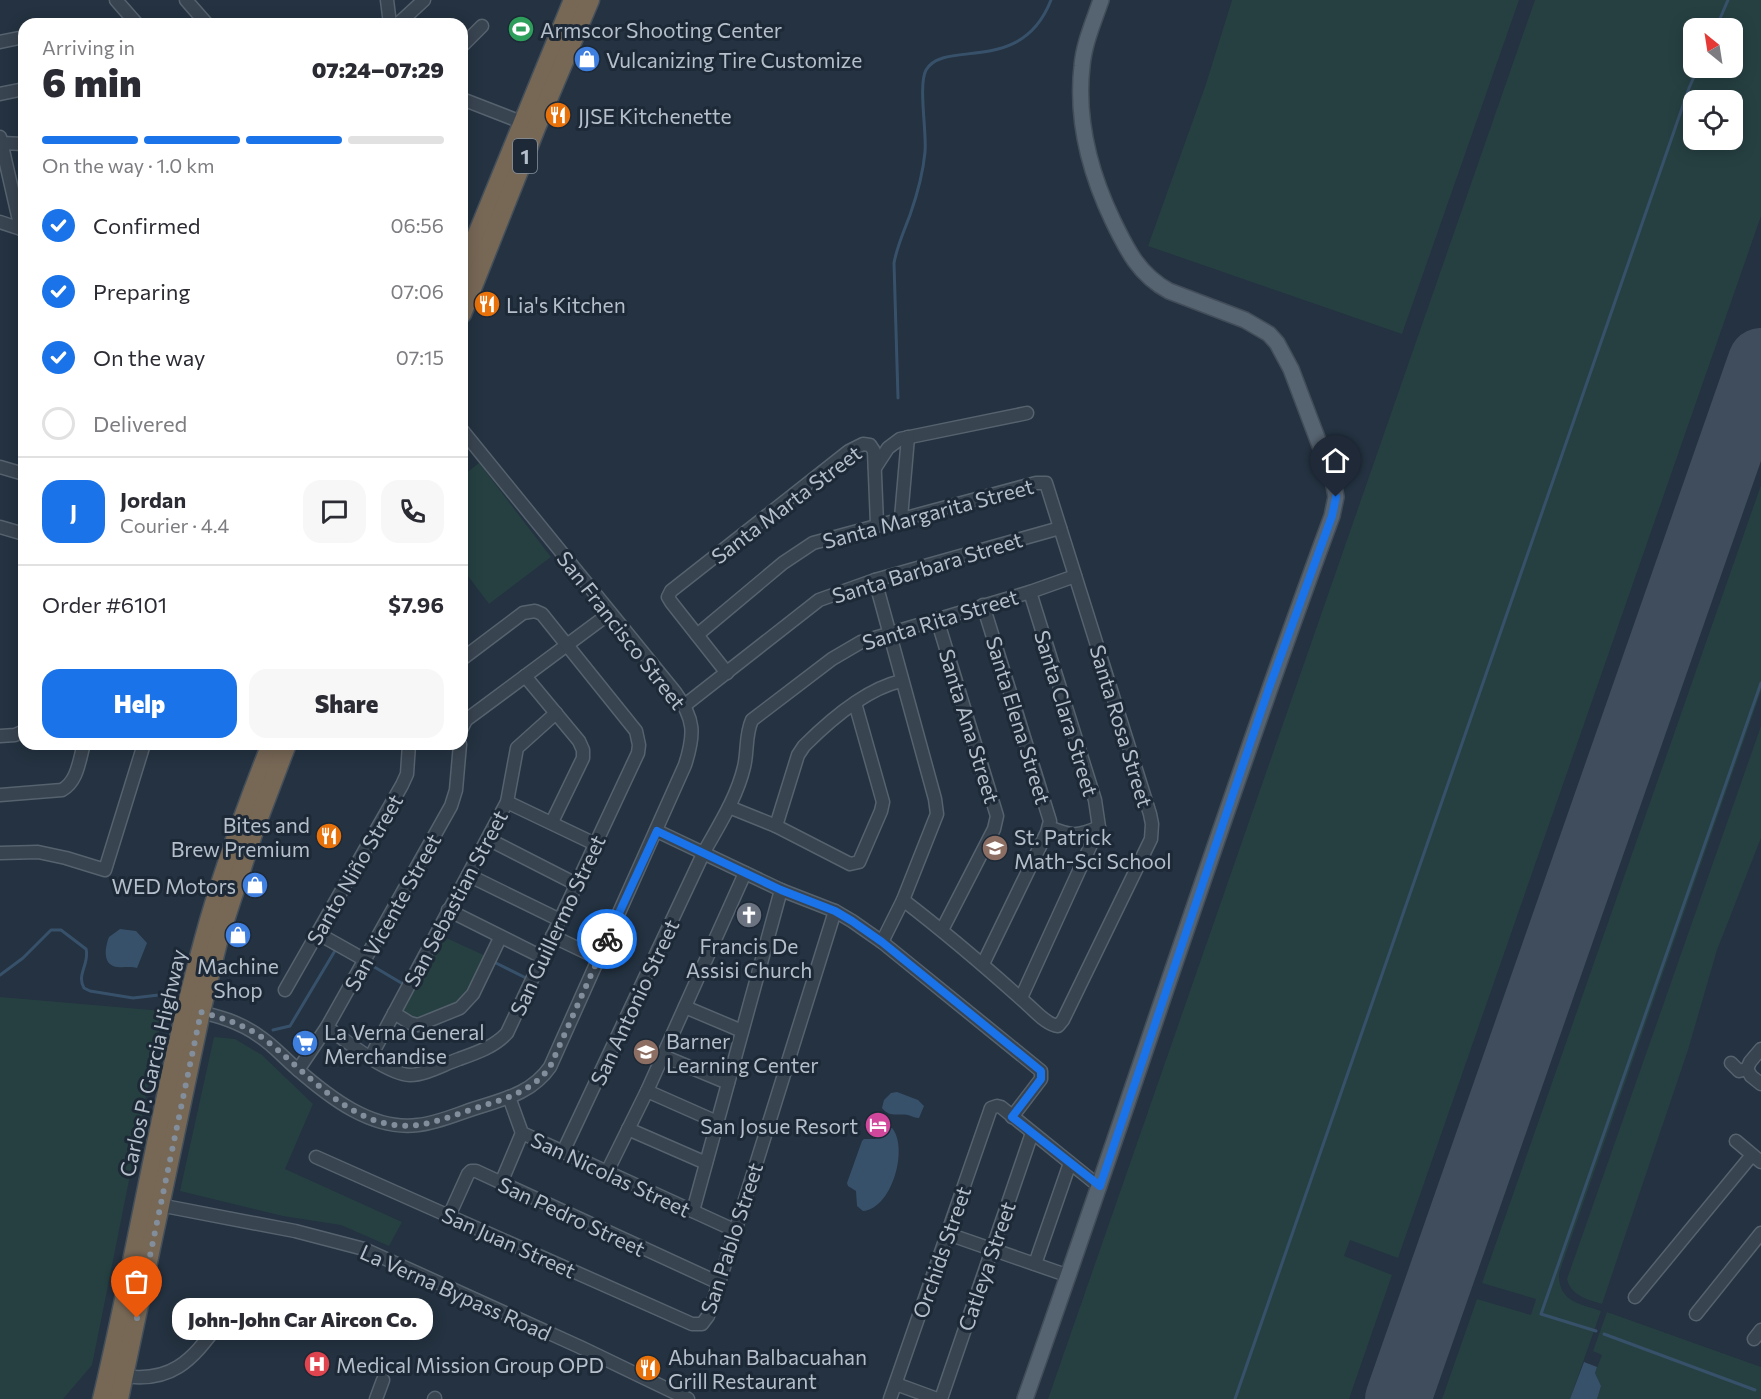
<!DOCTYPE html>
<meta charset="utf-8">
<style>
:root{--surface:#fff;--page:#f7f7f7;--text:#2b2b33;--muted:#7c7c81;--line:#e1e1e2;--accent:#1a73e8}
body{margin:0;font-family:Commissioner,sans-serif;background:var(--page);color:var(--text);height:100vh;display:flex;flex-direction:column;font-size:22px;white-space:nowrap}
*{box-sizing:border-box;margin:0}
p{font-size:20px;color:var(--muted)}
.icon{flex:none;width:33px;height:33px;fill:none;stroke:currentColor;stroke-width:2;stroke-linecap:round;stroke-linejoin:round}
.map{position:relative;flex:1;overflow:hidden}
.drawer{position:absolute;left:18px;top:18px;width:450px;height:732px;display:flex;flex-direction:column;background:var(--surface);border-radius:18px;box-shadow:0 3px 15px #0003}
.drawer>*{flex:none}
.needle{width:39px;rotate:330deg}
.buttons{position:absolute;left:1683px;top:18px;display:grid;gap:12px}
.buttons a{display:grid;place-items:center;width:60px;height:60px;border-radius:12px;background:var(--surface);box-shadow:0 3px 15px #0003;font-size:30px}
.pin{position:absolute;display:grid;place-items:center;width:51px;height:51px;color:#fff;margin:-62px -26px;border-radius:50% 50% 50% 0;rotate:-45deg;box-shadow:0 0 6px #0007}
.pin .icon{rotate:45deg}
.courier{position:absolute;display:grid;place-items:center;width:60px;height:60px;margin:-30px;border:4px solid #1a73e8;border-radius:50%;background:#fff;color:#222;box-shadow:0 2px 8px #0007}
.bubble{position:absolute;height:42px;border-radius:18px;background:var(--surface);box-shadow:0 3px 15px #0003;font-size:20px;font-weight:800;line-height:42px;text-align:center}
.headline em{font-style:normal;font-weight:800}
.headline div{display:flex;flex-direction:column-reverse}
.headline{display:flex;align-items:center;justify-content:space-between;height:102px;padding:0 24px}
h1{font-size:39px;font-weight:800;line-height:45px}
.bar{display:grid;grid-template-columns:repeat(4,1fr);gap:9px 6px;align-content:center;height:72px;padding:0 24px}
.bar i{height:8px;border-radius:4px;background:var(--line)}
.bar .selected{background:var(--accent)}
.bar p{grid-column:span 4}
.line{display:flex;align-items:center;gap:15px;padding:0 24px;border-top:2px solid var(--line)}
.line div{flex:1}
.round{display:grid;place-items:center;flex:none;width:63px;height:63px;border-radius:18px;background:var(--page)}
ol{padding:0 24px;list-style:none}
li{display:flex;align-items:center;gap:18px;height:66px}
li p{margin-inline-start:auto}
li .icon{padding:6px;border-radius:50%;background:var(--accent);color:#fff;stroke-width:4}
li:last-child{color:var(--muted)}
li i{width:33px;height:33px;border:3px solid var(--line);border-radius:50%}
.cta{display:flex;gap:12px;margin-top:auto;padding:12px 24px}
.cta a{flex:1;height:69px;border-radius:18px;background:var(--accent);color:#fff;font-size:24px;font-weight:800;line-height:69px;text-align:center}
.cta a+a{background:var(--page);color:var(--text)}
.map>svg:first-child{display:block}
</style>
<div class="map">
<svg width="1761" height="1399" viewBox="0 0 1761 1399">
<rect width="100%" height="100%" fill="#243241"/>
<g fill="#264042" fill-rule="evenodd">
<path d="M 1232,0 L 1519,0 L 1402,334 L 1148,246 L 1206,84 Z"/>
<path d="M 1535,0 L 1761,0 L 1761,216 L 1398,1258 L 1350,1240 L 1344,1256 L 1392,1275 L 1349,1399 L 1048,1399 ZM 1694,28 L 1732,28 L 1732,68 L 1694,68 ZM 1694,100 L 1732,100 L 1732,140 L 1694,140 Z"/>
<path d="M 479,463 L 551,557 L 489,604 L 462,568 L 462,476 Z"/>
<path d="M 1761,485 L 1761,691 L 1559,1273 C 1558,1302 1579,1303 1601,1311 L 1570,1399 L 1442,1399 L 1477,1299 L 1531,1315 L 1536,1299 L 1482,1283 Z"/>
<path d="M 1761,726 L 1761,838 L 1717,950 L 1688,1050 L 1602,1304 C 1587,1299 1571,1296 1567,1279 Z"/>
<path d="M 442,936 L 488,957 L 473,988 L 460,1004 L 420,1021 L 398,1012 Z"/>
<path d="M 0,997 L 163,1011 L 92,1365 L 63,1399 L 0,1399 Z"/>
<path d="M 214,1037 L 235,1039 L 262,1055 L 313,1104 L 285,1169 L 402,1222 L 389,1246 L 341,1225 L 283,1216 L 180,1191 Z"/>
<path d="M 1607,1312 L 1761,1367 L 1761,1399 L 1597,1399 L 1601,1386 L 1595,1373 L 1602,1355 L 1593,1351 Z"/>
</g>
<g fill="#38516a">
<path d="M 120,929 L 136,931 L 147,943 L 137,968 C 130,966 124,968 117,967 C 102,965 105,947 109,937 Z"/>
<path d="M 897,1092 L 918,1100 L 924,1106 L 919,1118 C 915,1118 912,1116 908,1115 C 897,1113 890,1118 882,1108 L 884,1100 L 891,1093 Z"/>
<path d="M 884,1127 L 892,1128 C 909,1148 892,1209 863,1211 L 857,1206 L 856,1191 L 848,1186 L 847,1183 L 862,1141 L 864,1139 L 875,1139 Z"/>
<path d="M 1584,1362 L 1597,1367 L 1595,1373 L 1601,1386 L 1597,1399 L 1570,1399 Z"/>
</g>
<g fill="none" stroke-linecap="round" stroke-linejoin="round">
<g stroke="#38516a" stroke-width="3">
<path d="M 1716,28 L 1728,0"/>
<path d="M 898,398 L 894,263 C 897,246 904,231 910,215 C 917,195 923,174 925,152 C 927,133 918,85 926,70 C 945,38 1021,77 1051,0"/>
<path d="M 494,962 L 528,979"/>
<path d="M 371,965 L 403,984"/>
<path d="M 0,975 L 23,958 L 51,930 L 61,930 L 86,949 C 90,963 76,975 84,988 L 90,991 L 133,998 L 176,993"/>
<path d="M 273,1030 L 290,1026 L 336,949"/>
<path d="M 1596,1331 L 1541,1314 L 1761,683"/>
<path d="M 1604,1334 L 1755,1390"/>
<path d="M 1235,1399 L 1689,88 L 1698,68"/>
</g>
<path stroke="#3f4d5c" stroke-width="66" d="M 1398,1399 L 1761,361"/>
<defs>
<g id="minor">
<path d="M 116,0 L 137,24"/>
<path d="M 186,0 L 207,24"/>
<path d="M 387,0 L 390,24"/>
<path d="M 398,24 L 424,0"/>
<path d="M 0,42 L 24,37"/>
<path d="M 462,46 L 482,26"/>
<path d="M 0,94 L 24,89"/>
<path d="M 462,99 L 529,125"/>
<path d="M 0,137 L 21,229"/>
<path d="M 1,143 L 24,144"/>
<path d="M 0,222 L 24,230"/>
<path d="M 0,467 L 24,474"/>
<path d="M 875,468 L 888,448 L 900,439 L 1027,413"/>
<path d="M 901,518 L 908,437"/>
<path d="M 0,527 L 24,534"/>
<path d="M 875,580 L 935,799 L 937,814 L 903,900 L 882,942"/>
<path d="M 937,619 L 997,816 L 994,829 L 942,930"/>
<path d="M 697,635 L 783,563 L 813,543 L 1036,483 L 1046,483 L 1150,814 L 1152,824 L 1151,839 L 1063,1020 L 1058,1026 C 1047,1025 1036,1012 1028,1005 C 987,968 946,933 903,900"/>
<path d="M 727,673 L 671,602 L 668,597 L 671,591 L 849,451 L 863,444 L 870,445 L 874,451 L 877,524"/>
<path d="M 525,676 L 579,741 L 583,750 L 583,758 L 552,822"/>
<path d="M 685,705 L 819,600 L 875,580 L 1060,528"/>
<path d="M 462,728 L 466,720 L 610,613"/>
<path d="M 0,736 L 15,735 L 24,731"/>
<path d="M 0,795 L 62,790 C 78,781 79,760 84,744"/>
<path d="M 507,802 L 595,844"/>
<path d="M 729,807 L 776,826 L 850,864 L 859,862 L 881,811 L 883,802 L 855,703"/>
<path d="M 776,826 L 798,755 L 804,746 C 829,721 866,689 901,681"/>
<path d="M 1049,827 C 1070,836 1077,837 1099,827"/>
<path d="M 657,831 L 781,890 L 835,911 L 852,921 L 882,942 L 1041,1071 L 1041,1079 L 1012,1117"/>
<path d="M 488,839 L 576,884"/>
<path d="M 0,853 L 38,852 L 66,858 L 105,870 L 144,744"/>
<path d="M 468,875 L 560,920"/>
<path d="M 448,910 L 542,957"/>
<path d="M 317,933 L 365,960"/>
<path d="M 552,936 L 598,958"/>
<path d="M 983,964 L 1047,832 L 1050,821 L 983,605"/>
<path d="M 285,990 L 402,785 L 407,774 L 409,744"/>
<path d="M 1021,998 L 1099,827 L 1095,800 L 1030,592"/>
<path d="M 685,1007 L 742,1031"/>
<path d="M 196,1011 C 218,1016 240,1022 259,1036 C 273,1045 284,1058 297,1069 C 329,1097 372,1131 418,1125 C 438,1123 457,1114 476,1108 C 504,1099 532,1093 550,1067 L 685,765 C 695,734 695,719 675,692 L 462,430"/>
<path d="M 394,1013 L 410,1023 L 418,1025 L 460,1008 L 473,994 L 500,938"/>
<path d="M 327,1027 C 346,1041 387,1074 410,1075 C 426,1075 444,1064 459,1059 C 476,1053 494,1047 507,1033 L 638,753 L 639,745 L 636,731 L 542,614 L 535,611 L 523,613 L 462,659"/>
<path d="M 663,1056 L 728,1083"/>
<path d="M 370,1058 L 507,802 L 517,748 L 556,713"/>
<path d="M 1731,1063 L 1739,1071 L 1747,1069"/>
<path d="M 1747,1069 L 1750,1062 L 1761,1049"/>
<path d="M 1747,1069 L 1751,1076 L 1761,1084"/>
<path d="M 298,1070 L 327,1027 L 451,806 L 456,790 L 460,744"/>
<path d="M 647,1091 L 717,1122"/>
<path d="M 509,1097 L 522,1133 L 734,1230"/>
<path d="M 628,1129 L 706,1163"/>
<path d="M 1736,1141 L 1761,1162"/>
<path d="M 563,1152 L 704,852 C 719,825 737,797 744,767 C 748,751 745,735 752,720 L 832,659 L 861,642 L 1030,592 L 1075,576"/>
<path d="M 316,1157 L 692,1324 L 702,1324 L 708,1316 L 719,1283 L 835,911"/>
<path d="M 607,1172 L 647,1091 L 745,873"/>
<path d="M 501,1183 L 522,1133"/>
<path d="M 154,1204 L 295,1231 L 364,1249 L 580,1347 L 688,1399"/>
<path d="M 693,1211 L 781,890"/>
<path d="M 449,1216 L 468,1174 L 471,1171 L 476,1171 L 719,1283"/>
<path d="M 948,1234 L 1069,1276"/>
<path d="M 1035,1264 L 1070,1163"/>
<path d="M 1635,1297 L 1752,1155"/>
<path d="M 1696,1314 L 1761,1233"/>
<path d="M 1754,1339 L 1761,1330"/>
<path d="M 117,1375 C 180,1387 197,1351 231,1308"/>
<path d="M 896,1384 L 937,1399"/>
<path d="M 376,1399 L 383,1380"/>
<path d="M 434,1399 L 435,1398"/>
<path d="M 890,1399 L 991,1108 L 997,1106 L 1001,1107 L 1100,1187"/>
<path d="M 941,1399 L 1032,1133"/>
</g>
<path id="major" d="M 1025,1399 C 1129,1105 1224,809 1332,516 L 1336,497 L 1333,480 L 1291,369 L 1277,343 L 1269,334 L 1245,320 L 1169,291 C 1139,275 1127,250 1113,221 C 1090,173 1076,120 1082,66 C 1084,43 1094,21 1101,0"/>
<g id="highway">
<path d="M 462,271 L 573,0"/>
<path d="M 462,314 L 536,128 L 590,0"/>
<path d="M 102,1399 C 138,1247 162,1092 203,942 C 221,875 245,809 271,744"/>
<path d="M 119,1399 L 201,1012 L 218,942 L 254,831 L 287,744"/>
</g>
</defs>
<use href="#minor" stroke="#56626e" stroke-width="15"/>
<use href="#major" stroke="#424d59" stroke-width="18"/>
<use href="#highway" stroke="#434f5b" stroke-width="21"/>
<use href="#minor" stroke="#384450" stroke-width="12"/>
<use href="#major" stroke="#566370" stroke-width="15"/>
<use href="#highway" stroke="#776755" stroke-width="18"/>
</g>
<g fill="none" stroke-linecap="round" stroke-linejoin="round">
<path stroke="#828e9b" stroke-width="6" stroke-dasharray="0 10.8" d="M 137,1318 L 201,1012 C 222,1018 242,1024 260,1036 C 307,1070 353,1134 419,1125 C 438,1122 457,1114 476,1108 C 504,1099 532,1092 550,1067 L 607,939"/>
<path stroke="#1a73e8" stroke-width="8" d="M 607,939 L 657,831 L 781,890 L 835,911 L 852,921 L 882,942 L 1041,1071 L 1041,1079 L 1012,1117 L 1100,1186 L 1269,688 L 1332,516 L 1336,497"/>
</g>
<defs>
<symbol id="stadium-disc" viewBox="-11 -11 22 22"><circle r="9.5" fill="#2e9e5b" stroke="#1d2936"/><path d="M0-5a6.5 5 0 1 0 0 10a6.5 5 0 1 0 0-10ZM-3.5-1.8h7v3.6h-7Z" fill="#fff"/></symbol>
<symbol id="shop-disc" viewBox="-11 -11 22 22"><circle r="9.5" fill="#3f7fe0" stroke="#1d2936"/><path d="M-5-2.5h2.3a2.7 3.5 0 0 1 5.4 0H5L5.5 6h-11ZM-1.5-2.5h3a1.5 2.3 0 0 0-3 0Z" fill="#fff"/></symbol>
<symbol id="restaurant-disc" viewBox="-11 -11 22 22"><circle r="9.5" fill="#e8710a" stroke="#1d2936"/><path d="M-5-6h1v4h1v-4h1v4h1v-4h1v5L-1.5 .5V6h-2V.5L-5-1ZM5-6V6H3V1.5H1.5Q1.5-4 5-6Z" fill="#fff"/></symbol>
<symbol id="school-disc" viewBox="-11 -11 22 22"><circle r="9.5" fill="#8d6e63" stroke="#1d2936"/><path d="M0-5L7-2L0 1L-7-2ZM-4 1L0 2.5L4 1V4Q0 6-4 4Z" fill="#fff"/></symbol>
<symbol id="church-disc" viewBox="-11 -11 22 22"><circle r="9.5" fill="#6b7280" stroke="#1d2936"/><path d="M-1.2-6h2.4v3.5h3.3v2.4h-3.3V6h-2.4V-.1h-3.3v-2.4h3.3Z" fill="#fff"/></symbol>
<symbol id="supermarket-disc" viewBox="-11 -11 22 22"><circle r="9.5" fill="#3f7fe0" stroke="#1d2936"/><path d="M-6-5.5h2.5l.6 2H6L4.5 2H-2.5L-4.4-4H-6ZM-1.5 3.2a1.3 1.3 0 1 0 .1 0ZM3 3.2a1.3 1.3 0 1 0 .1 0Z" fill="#fff"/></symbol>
<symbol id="hotel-disc" viewBox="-11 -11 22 22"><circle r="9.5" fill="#d1479c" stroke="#1d2936"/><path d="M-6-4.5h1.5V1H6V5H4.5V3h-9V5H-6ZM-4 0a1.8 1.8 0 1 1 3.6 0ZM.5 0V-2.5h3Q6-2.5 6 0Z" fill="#fff"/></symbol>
<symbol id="hospital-disc" viewBox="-11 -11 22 22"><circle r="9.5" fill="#e0444e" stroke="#1d2936"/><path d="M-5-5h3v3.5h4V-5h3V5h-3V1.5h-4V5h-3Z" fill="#fff"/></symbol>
</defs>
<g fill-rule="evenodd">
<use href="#stadium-disc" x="506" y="14" width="30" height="30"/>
<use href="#shop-disc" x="572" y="44" width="30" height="30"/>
<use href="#restaurant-disc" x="543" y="100" width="30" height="30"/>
<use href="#restaurant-disc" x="472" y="289" width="30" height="30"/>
<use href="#restaurant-disc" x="314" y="821" width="30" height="30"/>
<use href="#school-disc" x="980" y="833" width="30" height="30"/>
<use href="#shop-disc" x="240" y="870" width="30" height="30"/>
<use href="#church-disc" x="734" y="900" width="30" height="30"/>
<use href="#shop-disc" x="223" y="920" width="30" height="30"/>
<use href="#supermarket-disc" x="290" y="1028" width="30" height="30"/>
<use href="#school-disc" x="631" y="1037" width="30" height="30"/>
<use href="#hotel-disc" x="863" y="1110" width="30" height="30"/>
<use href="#hospital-disc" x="302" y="1349" width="30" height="30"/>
<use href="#restaurant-disc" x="633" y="1353" width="30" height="30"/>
</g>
<g text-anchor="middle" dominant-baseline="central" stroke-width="6" stroke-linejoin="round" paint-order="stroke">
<rect fill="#1d2936" stroke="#87929e" stroke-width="1.5" x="513" y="139" width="24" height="34" rx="4.5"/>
<g font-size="20" font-weight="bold" fill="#b5bfcb">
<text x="525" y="156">1</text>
</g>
<g font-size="21" fill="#b5bfcb" stroke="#1d2936" text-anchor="start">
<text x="540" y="29">Armscor Shooting Center</text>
<text x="606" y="59">Vulcanizing Tire Customize</text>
<text x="578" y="115">JJSE Kitchenette</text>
<text x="506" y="304">Lia's Kitchen</text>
<text x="310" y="824" text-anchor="end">Bites and<tspan x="310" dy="24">Brew Premium</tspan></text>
<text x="1014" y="836">St. Patrick<tspan x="1014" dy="24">Math-Sci School</tspan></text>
<text x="236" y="885" text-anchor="end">WED Motors</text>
<text x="749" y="945" text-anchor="middle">Francis De<tspan x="749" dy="24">Assisi Church</tspan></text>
<text x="238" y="965" text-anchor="middle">Machine<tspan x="238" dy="24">Shop</tspan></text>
<text x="324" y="1031">La Verna General<tspan x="324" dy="24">Merchandise</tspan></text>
<text x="666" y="1040">Barner<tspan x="666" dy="24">Learning Center</tspan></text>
<text x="858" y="1125" text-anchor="end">San Josue Resort</text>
<text x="668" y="1356">Abuhan Balbacuahan<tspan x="668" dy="24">Grill Restaurant</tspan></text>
<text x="336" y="1364">Medical Mission Group OPD</text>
</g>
<g font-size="21" fill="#b5bfcb" stroke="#1d2936">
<text transform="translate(786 504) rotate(-37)">Santa Marta Street</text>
<text transform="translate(928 513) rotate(-15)">Santa Margarita Street</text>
<text transform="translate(927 567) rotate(-17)">Santa Barbara Street</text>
<text transform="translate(940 619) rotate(-17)">Santa Rita Street</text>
<text transform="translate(622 630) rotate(52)">San Francisco Street</text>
<text transform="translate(1067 713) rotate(73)">Santa Clara Street</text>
<text transform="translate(1019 720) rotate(73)">Santa Elena Street</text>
<text transform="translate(970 726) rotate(73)">Santa Ana Street</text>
<text transform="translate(1122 726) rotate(73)">Santa Rosa Street</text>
<text transform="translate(354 869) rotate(-60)">Santo Niño Street</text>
<text transform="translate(455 898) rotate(-62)">San Sebastian Street</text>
<text transform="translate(392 912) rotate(-61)">San Vicente Street</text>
<text transform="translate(557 925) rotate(-65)">San Guillermo Street</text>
<text transform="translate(634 1002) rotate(-65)">San Antonio Street</text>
<text transform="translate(152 1063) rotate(-77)">Carlos P. Garcia Highway</text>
<text transform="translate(611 1174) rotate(25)">San Nicolas Street</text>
<text transform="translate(572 1216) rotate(25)">San Pedro Street</text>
<text transform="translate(731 1238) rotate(-72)">San Pablo Street</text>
<text transform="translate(509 1242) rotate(24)">San Juan Street</text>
<text transform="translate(941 1252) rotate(-71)">Orchids Street</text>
<text transform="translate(986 1266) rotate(-71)">Catleya Street</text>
<text transform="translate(456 1292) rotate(24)">La Verna Bypass Road</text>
</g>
</g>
</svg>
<div class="buttons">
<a><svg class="needle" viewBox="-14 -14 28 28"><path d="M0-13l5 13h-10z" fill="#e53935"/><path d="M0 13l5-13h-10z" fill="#7c7c81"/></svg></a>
<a><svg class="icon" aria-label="locate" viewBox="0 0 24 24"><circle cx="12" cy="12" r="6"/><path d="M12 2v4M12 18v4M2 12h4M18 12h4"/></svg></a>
</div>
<div class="pin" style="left:137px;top:1318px;background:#ea580c"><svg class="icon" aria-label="bag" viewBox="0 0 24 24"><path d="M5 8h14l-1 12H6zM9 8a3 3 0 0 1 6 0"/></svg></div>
<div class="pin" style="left:1336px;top:497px;background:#1f2937"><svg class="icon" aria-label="home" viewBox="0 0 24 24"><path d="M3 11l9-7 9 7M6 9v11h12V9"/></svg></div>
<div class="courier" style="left:607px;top:939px"><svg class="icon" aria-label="bike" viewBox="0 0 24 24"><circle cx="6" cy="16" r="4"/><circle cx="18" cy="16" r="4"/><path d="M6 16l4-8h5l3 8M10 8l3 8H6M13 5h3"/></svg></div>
<div class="bubble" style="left:172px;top:1298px;width:261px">John-John Car Aircon Co.</div>
<section class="drawer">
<div class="headline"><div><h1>6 min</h1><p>Arriving in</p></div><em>07:24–07:29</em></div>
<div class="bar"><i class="selected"></i><i class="selected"></i><i class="selected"></i><i></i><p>On the way · 1.0 km</p></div>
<ol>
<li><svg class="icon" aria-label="check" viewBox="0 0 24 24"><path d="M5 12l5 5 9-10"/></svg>Confirmed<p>06:56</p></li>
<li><svg class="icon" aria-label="check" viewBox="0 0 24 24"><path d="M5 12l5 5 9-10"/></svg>Preparing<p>07:06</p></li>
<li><svg class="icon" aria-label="check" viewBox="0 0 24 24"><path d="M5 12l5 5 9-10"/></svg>On the way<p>07:15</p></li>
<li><i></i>Delivered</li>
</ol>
<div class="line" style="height:108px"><b class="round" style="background:var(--accent);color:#fff">J</b><div><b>Jordan</b><p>Courier · 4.4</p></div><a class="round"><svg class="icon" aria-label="chat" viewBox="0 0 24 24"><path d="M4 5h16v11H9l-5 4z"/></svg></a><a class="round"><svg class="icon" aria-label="phone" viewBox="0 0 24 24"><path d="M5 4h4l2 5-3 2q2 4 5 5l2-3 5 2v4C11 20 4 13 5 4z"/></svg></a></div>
<div class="line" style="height:78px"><div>Order #6101</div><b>$7.96</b></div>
<div class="cta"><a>Help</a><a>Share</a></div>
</section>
</div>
